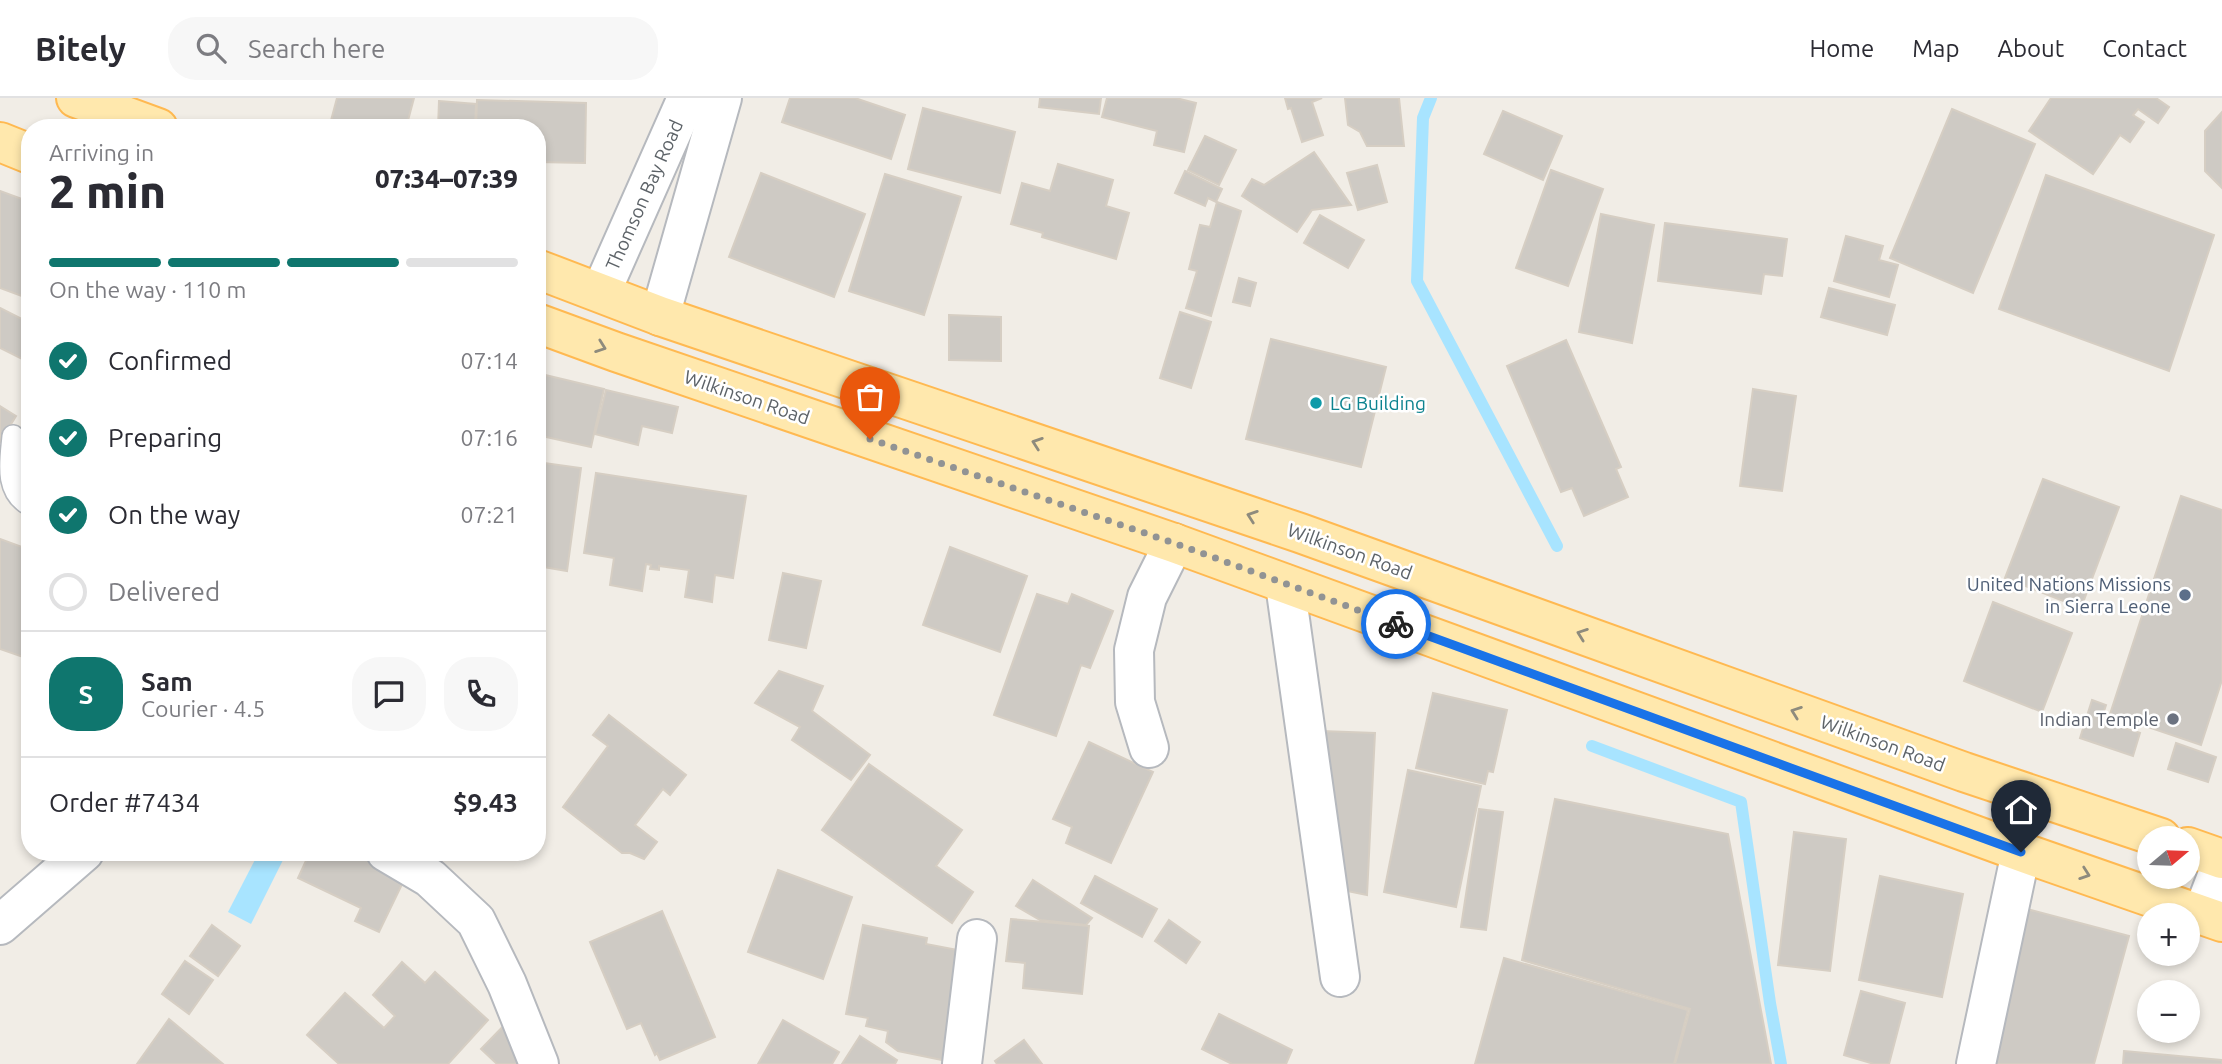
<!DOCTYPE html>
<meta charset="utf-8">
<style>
:root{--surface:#fff;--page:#f7f7f7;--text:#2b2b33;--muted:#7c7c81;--line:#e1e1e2;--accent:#0f766e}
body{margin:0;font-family:Ubuntu,sans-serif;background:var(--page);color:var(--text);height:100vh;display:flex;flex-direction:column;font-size:26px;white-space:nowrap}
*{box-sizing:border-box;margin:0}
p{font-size:23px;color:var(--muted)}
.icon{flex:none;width:38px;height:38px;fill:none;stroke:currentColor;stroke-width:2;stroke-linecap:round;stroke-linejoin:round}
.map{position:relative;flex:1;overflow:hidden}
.panel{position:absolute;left:21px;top:21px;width:525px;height:742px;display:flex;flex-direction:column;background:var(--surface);border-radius:28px;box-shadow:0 4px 10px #0003}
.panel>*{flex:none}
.needle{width:46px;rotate:71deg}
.buttons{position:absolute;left:2137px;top:728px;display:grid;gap:14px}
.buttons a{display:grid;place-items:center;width:63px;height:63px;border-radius:50%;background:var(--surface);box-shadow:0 4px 10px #0003;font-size:35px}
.pin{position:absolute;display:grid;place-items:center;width:60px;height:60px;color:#fff;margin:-72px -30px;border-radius:50% 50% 50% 0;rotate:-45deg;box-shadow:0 0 7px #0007}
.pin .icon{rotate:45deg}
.courier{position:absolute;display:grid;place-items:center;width:70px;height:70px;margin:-35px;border:5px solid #1a73e8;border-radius:50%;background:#fff;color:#222;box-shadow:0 2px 9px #0007}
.head em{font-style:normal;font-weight:800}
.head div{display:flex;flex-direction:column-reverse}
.head{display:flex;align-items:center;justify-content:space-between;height:119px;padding:0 28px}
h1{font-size:46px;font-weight:800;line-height:52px}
.bar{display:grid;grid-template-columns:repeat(4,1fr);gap:10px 7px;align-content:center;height:84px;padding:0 28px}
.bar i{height:9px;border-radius:5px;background:var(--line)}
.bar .on{background:var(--accent)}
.bar p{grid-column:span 4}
.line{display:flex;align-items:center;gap:18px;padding:0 28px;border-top:2px solid var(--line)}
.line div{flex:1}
.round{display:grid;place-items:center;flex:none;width:74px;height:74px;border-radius:28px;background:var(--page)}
ol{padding:0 28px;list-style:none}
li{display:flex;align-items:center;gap:21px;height:77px}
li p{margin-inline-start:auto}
li .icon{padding:7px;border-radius:50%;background:var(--accent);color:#fff;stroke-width:4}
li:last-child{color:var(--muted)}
li i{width:38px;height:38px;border:4px solid var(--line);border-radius:50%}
header{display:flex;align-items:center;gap:42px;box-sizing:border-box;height:98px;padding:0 35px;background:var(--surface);border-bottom:2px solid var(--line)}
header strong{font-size:33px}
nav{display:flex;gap:38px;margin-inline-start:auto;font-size:24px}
.search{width:490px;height:63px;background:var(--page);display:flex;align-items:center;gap:18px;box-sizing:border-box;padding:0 24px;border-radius:28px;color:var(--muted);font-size:26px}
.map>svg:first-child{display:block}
</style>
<header>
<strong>Bitely</strong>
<div class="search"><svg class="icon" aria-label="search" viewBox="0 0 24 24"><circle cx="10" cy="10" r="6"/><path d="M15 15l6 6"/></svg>Search here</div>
<nav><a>Home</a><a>Map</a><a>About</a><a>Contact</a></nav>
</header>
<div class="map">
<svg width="2222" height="966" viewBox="0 0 2222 966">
<rect width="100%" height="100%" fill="#f1ede6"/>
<path fill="#a8e4ff" d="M 259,754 L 273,754 L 284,760 L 251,826 L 228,814 Z"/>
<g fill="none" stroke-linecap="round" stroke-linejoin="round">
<g stroke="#a8e4ff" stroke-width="12">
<path d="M 1431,0 L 1423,20 L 1417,183 L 1557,448"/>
<path d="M 1592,648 L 1741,704 L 1770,905 L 1781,966"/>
</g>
</g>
<g fill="#cecac4" stroke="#d6cec3" stroke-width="2">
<path d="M 337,0 L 414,0 L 406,30 L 329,30 Z"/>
<path d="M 790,0 L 855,0 L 905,17 L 891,61 L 782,24 Z"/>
<path d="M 1040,0 L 1101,0 L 1099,16 L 1039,9 Z"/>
<path d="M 1107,0 L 1176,0 L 1196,5 L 1184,54 L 1154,47 L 1157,33 L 1102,19 Z"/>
<path d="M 1285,0 L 1322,0 L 1312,4 L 1323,37 L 1302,44 L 1291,10 L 1288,11 Z"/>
<path d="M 1345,0 L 1399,0 L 1404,48 L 1367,48 L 1360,34 L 1348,27 Z"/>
<path d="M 2051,0 L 2156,0 L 2169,9 L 2158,25 L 2138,11 L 2133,17 L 2144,24 L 2130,44 L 2120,37 L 2093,76 L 2029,33 Z"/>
<path d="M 477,2 L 586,5 L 585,65 L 537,64 L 537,30 L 476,30 Z"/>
<path d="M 439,3 L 476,6 L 475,30 L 438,30 Z"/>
<path d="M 923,10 L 1015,34 L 1000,95 L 908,71 Z"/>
<path d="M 1952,11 L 2035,46 L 1973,195 L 1890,160 Z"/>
<path d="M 1503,13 L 1562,38 L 1543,82 L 1484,56 Z"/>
<path d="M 2222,14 L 2222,90 L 2205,73 L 2205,33 Z"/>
<path d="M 1205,38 L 1236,52 L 1219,87 L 1188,72 Z"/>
<path d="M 1314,54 L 1351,107 L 1312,112 L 1297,134 L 1242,98 L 1252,81 L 1264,87 Z"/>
<path d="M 1058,66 L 1113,82 L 1106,108 L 1129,115 L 1116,161 L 1042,139 L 1043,135 L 1011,126 L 1022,85 L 1050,93 Z"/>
<path d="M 1377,67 L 1387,104 L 1358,112 L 1347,75 Z"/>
<path d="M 1551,72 L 1603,91 L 1568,188 L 1516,170 Z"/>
<path d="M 1185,73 L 1222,91 L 1216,104 L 1208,100 L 1205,108 L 1175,95 Z"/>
<path d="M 761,75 L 865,116 L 834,199 L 729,159 Z"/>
<path d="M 885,76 L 961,99 L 924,217 L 849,193 Z"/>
<path d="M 2046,77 L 2214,137 L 2169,273 L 1999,211 Z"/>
<path d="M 0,93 L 30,104 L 30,201 L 0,190 Z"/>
<path d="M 1217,104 L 1241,113 L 1211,218 L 1186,210 L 1197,173 L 1189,171 L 1200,127 L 1210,129 Z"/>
<path d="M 1601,116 L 1654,127 L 1632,245 L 1579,234 Z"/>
<path d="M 1320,117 L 1364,142 L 1348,170 L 1304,145 Z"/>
<path d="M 1665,125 L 1787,141 L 1782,178 L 1764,176 L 1761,196 L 1658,183 Z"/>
<path d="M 1846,138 L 1883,148 L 1879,162 L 1898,167 L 1889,199 L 1834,183 Z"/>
<path d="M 1239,180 L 1256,185 L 1250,208 L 1233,204 Z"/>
<path d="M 1829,190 L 1895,207 L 1887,237 L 1821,219 Z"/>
<path d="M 0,210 L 30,225 L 30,265 L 0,250 Z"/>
<path d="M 1180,214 L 1211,224 L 1191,290 L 1160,280 Z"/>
<path d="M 949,217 L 1001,219 L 1001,263 L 949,262 Z"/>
<path d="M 1271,241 L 1386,269 L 1361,369 L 1246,341 Z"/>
<path d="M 1566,242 L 1621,369 L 1616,371 L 1628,399 L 1584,418 L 1572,390 L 1561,394 L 1507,268 Z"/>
<path d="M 537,275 L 604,291 L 591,349 L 537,337 Z"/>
<path d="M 1753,291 L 1796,298 L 1782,393 L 1740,388 Z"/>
<path d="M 606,292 L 678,309 L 672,335 L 642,328 L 638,347 L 595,336 Z"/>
<path d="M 0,308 L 16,318 L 0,344 Z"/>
<path d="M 537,364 L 581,370 L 567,473 L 537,468 Z"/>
<path d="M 596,375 L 746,398 L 733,480 L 715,477 L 712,504 L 685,499 L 689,472 L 659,468 L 659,472 L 650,471 L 651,467 L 646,466 L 642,493 L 610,487 L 614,460 L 584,455 Z"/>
<path d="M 2043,381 L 2119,409 L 2081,510 L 2005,480 Z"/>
<path d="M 2181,398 L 2222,412 L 2222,582 L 2201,647 L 2110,616 Z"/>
<path d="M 0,441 L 30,452 L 30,549 L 26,560 L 0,551 Z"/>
<path d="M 950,449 L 1027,478 L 1000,554 L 923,527 Z"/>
<path d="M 783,475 L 821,483 L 806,550 L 769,542 Z"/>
<path d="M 1037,496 L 1068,506 L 1072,496 L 1113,513 L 1090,570 L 1081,567 L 1056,638 L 994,617 Z"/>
<path d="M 1993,504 L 2072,535 L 2042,614 L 1964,583 Z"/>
<path d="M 779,573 L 823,588 L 812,613 L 870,657 L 851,682 L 792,642 L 800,629 L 755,605 Z"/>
<path d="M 1433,595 L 1507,612 L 1493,674 L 1488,673 L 1485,686 L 1416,670 Z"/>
<path d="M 2092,602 L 2106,607 L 2101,622 L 2140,635 L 2133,658 L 2080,640 Z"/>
<path d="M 609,617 L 686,677 L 670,697 L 663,691 L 635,727 L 657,744 L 644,761 L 630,755 L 622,755 L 563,709 L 608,648 L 593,637 Z"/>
<path d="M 1321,633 L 1375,635 L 1367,797 L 1342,792 Z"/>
<path d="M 1089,644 L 1153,674 L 1111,765 L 1066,745 L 1072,729 L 1053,721 Z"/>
<path d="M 2176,645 L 2216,659 L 2208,684 L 2168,671 Z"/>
<path d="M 869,666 L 962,732 L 936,768 L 973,794 L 952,825 L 822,732 Z"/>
<path d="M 1408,672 L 1481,688 L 1456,809 L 1384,794 Z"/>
<path d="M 1555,701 L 1728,736 L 1771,966 L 1675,966 L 1690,911 L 1522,862 Z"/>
<path d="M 1479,711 L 1503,714 L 1486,832 L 1461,829 Z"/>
<path d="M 1794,734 L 1846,741 L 1830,873 L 1778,867 Z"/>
<path d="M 310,754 L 363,754 L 407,776 L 379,834 L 355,823 L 361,810 L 298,780 Z"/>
<path d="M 778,772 L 852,799 L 823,881 L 748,854 Z"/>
<path d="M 1095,778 L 1157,811 L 1142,839 L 1081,805 Z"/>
<path d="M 1880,778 L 1963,796 L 1942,899 L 1859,882 Z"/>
<path d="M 1033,782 L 1092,820 L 1086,827 L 1040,822 L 1016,808 Z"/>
<path d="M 2027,811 L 2129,838 L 2094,966 L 1993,966 Z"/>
<path d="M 662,813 L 715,939 L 660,962 L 657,955 L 655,957 L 641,925 L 627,931 L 590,844 Z"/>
<path d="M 1011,821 L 1089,828 L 1082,896 L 1023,890 L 1025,865 L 1006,863 Z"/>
<path d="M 1169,822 L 1200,844 L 1186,865 L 1155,843 Z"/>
<path d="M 212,827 L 240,848 L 218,878 L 190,858 Z"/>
<path d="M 863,827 L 927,840 L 926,846 L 963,853 L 947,963 L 898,953 L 886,944 L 888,933 L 866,928 L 868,920 L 846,916 Z"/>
<path d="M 1504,860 L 1688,912 L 1674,966 L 1475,966 Z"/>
<path d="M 185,863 L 213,882 L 189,916 L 162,896 Z"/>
<path d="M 402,864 L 425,885 L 435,874 L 488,922 L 448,966 L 339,966 L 307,937 L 345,895 L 384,930 L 395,918 L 373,897 Z"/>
<path d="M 1861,893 L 1905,905 L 1889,966 L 1874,966 L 1844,957 Z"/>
<path d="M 515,916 L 530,966 L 497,966 L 481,951 Z"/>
<path d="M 1219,916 L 1292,952 L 1286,966 L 1232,966 L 1202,951 Z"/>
<path d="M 169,921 L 223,966 L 137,966 Z"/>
<path d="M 783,922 L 839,954 L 832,966 L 758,966 Z"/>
<path d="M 860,938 L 897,962 L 895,966 L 842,966 Z"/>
<path d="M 1024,942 L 1042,966 L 997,966 L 995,963 Z"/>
<path d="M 2124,953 L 2222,962 L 2222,966 L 2123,966 Z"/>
</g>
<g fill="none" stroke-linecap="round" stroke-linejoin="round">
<defs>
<path id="service" d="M 13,338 C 11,362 4,393 30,407"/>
<g id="minor">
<path d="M 601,194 L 687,0"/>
<path d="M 660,218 L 722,0"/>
<path d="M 1285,486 L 1340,879"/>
<path d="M 1149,650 L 1135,604 L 1134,552 L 1147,499 L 1174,445"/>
<path d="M 386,754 L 430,780 L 476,823 L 507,886 L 539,966"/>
<path d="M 0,827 L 84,754"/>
<path d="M 962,966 L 977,841"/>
<path d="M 1976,966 L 2021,754"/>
</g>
<path id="tertiary" d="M 2202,817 L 2222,765"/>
<g id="primary">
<path d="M 76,0 L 158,30"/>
<path d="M 0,44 L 30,56"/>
<path d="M 537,171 L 660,218 L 1300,435 L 1964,674 L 2161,740"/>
<path d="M 537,225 L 616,254 L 1174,445 L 2021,754 L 2222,824"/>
<path d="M 2188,749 L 2222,761"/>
</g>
</defs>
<use href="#service" stroke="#b6b9be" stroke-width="24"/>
<use href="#minor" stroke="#b6b9be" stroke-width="42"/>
<use href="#tertiary" stroke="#b6b9be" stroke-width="42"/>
<use href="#primary" stroke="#ffb951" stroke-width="42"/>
<use href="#service" stroke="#fff" stroke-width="21"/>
<use href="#minor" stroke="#fff" stroke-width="38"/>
<use href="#tertiary" stroke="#fff" stroke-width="38"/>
<use href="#primary" stroke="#ffe8ad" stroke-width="38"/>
</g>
<defs><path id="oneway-chevron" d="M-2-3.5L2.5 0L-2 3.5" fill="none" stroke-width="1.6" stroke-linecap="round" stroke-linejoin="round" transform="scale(1.75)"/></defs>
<g stroke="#8e8b7d">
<use href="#oneway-chevron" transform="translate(601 249) rotate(20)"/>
<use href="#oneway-chevron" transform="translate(1037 345) rotate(-161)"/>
<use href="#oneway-chevron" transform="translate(1252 418) rotate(-161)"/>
<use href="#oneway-chevron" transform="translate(1582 536) rotate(-160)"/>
<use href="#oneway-chevron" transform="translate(1796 614) rotate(-160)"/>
<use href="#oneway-chevron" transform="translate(2085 776) rotate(19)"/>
</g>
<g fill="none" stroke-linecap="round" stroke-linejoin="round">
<path stroke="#919394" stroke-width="7" stroke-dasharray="0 12.6" d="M 870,341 L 1174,445 L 1396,526"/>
<path stroke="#1a73e8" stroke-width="9" d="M 1396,526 L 2021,754"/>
</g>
<circle fill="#0f9aa8" stroke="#fff" stroke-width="2.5" cx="1316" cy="305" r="7"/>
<circle fill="#5c6f8a" stroke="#fff" stroke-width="2.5" cx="2185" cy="497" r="7"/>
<circle fill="#6b7280" stroke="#fff" stroke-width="2.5" cx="2173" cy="621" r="7"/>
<g text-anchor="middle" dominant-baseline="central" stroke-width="5" stroke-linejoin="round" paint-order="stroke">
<g font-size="19" fill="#5d6368" stroke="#fff">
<text transform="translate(644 97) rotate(-66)">Thomson Bay Road</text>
<text transform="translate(747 299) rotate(19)">Wilkinson Road</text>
<text transform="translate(1350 453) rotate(20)">Wilkinson Road</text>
<text transform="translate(1883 645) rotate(20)">Wilkinson Road</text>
</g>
<g font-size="19" fill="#0d838f" stroke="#fff" text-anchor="start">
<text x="1330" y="305">LG Building</text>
</g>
<g font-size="19" fill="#4e5e75" stroke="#fff" text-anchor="end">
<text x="2171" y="486">United Nations Missions<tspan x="2171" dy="22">in Sierra Leone</tspan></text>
</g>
<g font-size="19" fill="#5b616d" stroke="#fff" text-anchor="end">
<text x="2159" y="621">Indian Temple</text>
</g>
</g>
</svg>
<div class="buttons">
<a><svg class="needle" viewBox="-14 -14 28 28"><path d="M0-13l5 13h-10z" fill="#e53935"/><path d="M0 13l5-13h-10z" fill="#7c7c81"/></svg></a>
<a>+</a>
<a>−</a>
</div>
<div class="pin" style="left:870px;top:341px;background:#ea580c"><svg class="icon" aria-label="bag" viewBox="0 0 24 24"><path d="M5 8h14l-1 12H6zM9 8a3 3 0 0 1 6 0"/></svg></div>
<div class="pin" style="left:2021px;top:754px;background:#1f2937"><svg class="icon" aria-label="home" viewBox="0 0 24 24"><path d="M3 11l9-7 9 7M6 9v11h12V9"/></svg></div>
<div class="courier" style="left:1396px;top:526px"><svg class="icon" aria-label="bike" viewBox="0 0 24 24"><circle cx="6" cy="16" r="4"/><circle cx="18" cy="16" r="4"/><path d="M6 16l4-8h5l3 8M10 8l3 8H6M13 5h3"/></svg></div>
<section class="panel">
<div class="head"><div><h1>2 min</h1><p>Arriving in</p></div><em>07:34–07:39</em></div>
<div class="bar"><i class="on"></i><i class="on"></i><i class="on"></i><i></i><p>On the way · 110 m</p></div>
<ol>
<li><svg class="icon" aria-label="check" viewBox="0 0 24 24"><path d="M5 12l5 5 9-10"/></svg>Confirmed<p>07:14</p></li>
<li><svg class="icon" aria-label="check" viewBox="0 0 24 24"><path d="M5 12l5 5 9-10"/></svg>Preparing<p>07:16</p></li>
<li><svg class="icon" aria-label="check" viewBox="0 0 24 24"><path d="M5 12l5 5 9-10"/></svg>On the way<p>07:21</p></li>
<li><i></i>Delivered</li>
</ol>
<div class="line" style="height:126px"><b class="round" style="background:var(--accent);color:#fff">S</b><div><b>Sam</b><p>Courier · 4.5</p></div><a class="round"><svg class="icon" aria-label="chat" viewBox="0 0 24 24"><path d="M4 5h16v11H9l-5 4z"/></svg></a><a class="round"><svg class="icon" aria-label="phone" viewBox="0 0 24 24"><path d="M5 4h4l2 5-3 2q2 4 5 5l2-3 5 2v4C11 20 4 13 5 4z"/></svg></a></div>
<div class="line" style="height:91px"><div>Order #7434</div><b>$9.43</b></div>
</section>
</div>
